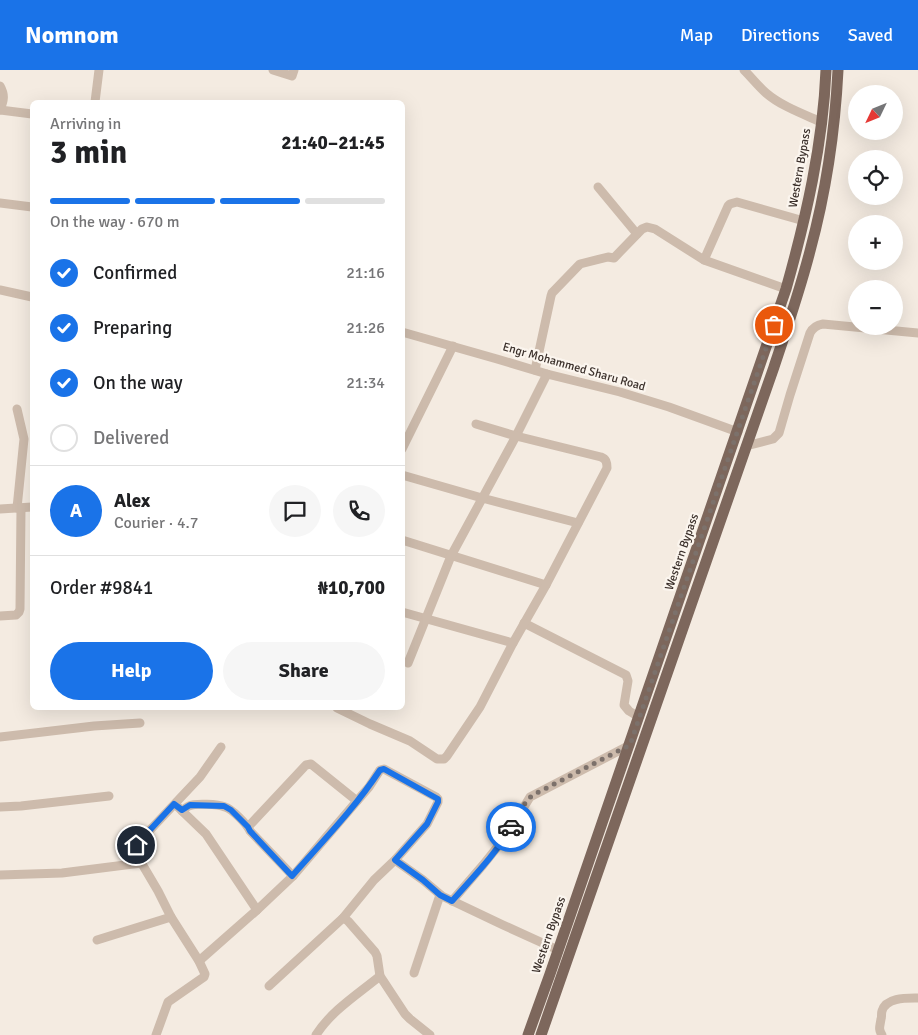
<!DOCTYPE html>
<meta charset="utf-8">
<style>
:root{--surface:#fff;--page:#f6f6f6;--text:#202124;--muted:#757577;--line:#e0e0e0;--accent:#1a73e8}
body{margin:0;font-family:Signika,sans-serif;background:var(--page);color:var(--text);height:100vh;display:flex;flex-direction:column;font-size:19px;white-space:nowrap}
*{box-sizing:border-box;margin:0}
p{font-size:16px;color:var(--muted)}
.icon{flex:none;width:28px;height:28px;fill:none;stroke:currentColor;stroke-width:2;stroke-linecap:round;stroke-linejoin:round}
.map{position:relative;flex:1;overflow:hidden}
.drawer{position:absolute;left:30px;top:30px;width:375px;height:610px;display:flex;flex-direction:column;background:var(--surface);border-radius:8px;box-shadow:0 5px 20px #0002}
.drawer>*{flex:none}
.needle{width:32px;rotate:227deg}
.controls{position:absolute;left:848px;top:15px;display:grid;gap:10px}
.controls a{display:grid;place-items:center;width:55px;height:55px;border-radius:50%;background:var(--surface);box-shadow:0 5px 20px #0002;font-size:25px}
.pin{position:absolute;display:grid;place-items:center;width:42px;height:42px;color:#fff;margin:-21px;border:2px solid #fff;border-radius:50%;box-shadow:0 1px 5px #0007}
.courier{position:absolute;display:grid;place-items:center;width:50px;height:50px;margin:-25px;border:4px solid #1a73e8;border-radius:50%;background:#fff;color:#222;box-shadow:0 1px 6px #0007}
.summary em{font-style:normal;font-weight:700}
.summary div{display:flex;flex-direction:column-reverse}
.summary{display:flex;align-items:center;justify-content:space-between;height:85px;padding:0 20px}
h1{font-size:32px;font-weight:700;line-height:38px}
.bar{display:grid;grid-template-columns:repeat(4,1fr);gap:8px 5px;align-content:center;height:60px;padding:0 20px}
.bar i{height:6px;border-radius:4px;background:var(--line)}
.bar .active{background:var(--accent)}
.bar p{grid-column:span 4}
.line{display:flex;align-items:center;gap:12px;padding:0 20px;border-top:1px solid var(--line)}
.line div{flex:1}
.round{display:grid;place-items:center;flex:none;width:52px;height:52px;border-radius:26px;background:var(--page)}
ol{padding:0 20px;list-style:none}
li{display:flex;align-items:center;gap:15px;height:55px}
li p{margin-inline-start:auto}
li .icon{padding:5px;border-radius:50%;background:var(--accent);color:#fff;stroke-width:4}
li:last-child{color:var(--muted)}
li i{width:28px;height:28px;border:2px solid var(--line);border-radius:50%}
.primary-button{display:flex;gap:10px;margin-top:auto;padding:10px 20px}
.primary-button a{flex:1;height:58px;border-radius:30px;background:var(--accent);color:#fff;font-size:20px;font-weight:700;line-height:58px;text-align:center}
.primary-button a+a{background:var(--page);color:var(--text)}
header{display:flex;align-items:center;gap:30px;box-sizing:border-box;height:70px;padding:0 25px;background:var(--accent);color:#fff}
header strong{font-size:24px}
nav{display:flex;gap:28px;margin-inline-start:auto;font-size:18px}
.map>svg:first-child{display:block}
</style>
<header>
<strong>Nomnom</strong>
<nav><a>Map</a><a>Directions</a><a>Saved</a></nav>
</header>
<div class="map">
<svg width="918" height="965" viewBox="0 0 918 965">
<rect width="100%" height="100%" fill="#f4ebe1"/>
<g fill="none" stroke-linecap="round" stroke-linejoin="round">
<g stroke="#cdbbac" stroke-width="9">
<path d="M 273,0 L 292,6 L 294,0"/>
<path d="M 744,0 C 752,8 758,16 766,23 C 781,36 803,44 821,52"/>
<path d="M 0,16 C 5,25 4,30 0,40"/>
<path d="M 95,32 L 99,0"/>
<path d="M 0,40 L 32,44"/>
<path d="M 598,117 L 637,164"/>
<path d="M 0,133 L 32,137"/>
<path d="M 704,190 L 728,136 L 730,134 L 737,132 L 804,151"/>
<path d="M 0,220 L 32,227"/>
<path d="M 402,262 L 497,289 L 547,304 L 620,322 L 669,337 L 738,362"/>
<path d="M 535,300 L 551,226 L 552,223 L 580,194 L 608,187 L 614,188 L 642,159 L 647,157 L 655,159 L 704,190 L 786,219"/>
<path d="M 746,376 L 773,369 L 779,363 L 790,325 L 810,263 C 813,257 817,255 823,254 L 918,263"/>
<path d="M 402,379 L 453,276"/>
<path d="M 402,405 L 482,428 L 578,453"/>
<path d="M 17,438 L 24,369 L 17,339"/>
<path d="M 0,439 L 32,437"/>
<path d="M 402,470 L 546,515"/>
<path d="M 402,542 L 513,573"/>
<path d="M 0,546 L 16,545 L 19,542 L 20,539 L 21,438"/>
<path d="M 524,553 L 626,605 L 628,611 L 624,635 L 629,641 L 639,647"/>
<path d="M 408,593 L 451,486 L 516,366 L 547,304"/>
<path d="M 337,638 L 370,654 L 410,671 L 437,689 L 444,689 L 447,686 L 480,637 L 513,573 L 546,515 L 607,398 C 607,392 606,389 601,387 L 516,366 L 476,354"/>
<path d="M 0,667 L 94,656 L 140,653"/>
<path d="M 0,737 L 21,736 L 109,726"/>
<path d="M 178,737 L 206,764 L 257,840"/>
<path d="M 182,741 C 183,740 188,736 189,736 C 195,733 218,734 225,737 C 232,739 247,754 250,761 L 293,806"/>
<path d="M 248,757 L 306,695 L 311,694 L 357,731"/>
<path d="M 395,790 L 423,810 L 442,826 L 503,855 L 558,880"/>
<path d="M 0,805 L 62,803 L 141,793"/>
<path d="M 452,831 L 483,795 L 507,765 L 530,727 L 630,675"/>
<path d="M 343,848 L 348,851 L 375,882 L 377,886 L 380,906 L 405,944 L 410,949 L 430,965"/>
<path d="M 97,870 L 171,847"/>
<path d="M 199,891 L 257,840 L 293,806 L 357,731 L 369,717 L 380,700 L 384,699 L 436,727 L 438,729 L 438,732 L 427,754 L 395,790 L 374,810 L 343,848 L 269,916"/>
<path d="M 414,903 L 440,825"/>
<path d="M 156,965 L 168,932 L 201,909 L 204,907 L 205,904 L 199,891 L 171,847 L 158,821 L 135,782 L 134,777 L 200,707 L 221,677"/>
<path d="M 316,965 C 331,941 358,924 380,906"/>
<path d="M 882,965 C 878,959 880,956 881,949 C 882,947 881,944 882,941 C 886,927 907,928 918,928"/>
</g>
<g stroke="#7d675c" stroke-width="11">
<path d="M 528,965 L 550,904 L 786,219 C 806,148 823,74 826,0"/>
<path d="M 541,965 L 774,297 C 787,258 800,220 810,181 C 826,122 835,61 838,0"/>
</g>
</g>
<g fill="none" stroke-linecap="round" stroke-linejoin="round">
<path stroke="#7c716b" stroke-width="5" stroke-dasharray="0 9" d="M 511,757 L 527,730 L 533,725 L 630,675 L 774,255"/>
<path stroke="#1a73e8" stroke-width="6" d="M 136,775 L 174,734 L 182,740 L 190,735 L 224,736 L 231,740 L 248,757 L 250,761 L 292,806 C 322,772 355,738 380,700 L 384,699 L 438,729 L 438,732 L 427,754 L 395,790 L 423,810 L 440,825 L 452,831 C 473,807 496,784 511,757"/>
</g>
<g text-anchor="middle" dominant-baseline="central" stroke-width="4.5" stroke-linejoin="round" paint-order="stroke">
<g font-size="12" fill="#3b302b" stroke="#fbf5ee">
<text transform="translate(800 98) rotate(-80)">Western Bypass</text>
<text transform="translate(574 297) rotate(16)">Engr Mohammed Sharu Road</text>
<text transform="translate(682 482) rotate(-71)">Western Bypass</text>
<text transform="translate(549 865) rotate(-71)">Western Bypass</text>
</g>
</g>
</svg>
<div class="controls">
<a><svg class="needle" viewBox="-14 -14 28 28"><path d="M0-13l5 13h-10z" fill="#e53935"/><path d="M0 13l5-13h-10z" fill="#757577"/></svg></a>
<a><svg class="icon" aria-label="locate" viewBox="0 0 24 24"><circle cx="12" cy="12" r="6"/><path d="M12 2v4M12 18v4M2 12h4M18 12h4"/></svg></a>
<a>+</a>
<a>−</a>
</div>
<div class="pin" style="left:774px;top:255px;background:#ea580c"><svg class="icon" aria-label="bag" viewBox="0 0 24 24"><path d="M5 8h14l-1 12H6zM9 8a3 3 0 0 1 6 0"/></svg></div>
<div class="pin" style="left:136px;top:775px;background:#1f2937"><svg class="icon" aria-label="home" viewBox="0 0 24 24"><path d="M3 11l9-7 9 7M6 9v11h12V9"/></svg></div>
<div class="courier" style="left:511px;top:757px"><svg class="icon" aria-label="car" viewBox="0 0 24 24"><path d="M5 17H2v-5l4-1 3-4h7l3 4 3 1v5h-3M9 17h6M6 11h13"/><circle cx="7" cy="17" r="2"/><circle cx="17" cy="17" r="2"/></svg></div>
<section class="drawer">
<div class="summary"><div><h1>3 min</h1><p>Arriving in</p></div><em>21:40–21:45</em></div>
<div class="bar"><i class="active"></i><i class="active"></i><i class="active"></i><i></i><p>On the way · 670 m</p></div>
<ol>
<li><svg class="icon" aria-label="check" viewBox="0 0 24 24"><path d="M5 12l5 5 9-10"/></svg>Confirmed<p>21:16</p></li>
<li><svg class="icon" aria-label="check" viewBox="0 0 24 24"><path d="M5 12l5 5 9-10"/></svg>Preparing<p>21:26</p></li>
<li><svg class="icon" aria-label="check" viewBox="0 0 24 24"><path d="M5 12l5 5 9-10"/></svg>On the way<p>21:34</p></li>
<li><i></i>Delivered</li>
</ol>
<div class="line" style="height:90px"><b class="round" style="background:var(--accent);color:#fff">A</b><div><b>Alex</b><p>Courier · 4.7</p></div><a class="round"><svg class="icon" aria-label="chat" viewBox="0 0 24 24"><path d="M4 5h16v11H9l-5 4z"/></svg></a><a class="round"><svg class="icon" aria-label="phone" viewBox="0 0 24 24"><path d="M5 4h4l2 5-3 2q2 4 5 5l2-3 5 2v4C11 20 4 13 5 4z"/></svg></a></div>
<div class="line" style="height:65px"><div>Order #9841</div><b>₦10,700</b></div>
<div class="primary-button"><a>Help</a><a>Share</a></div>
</section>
</div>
